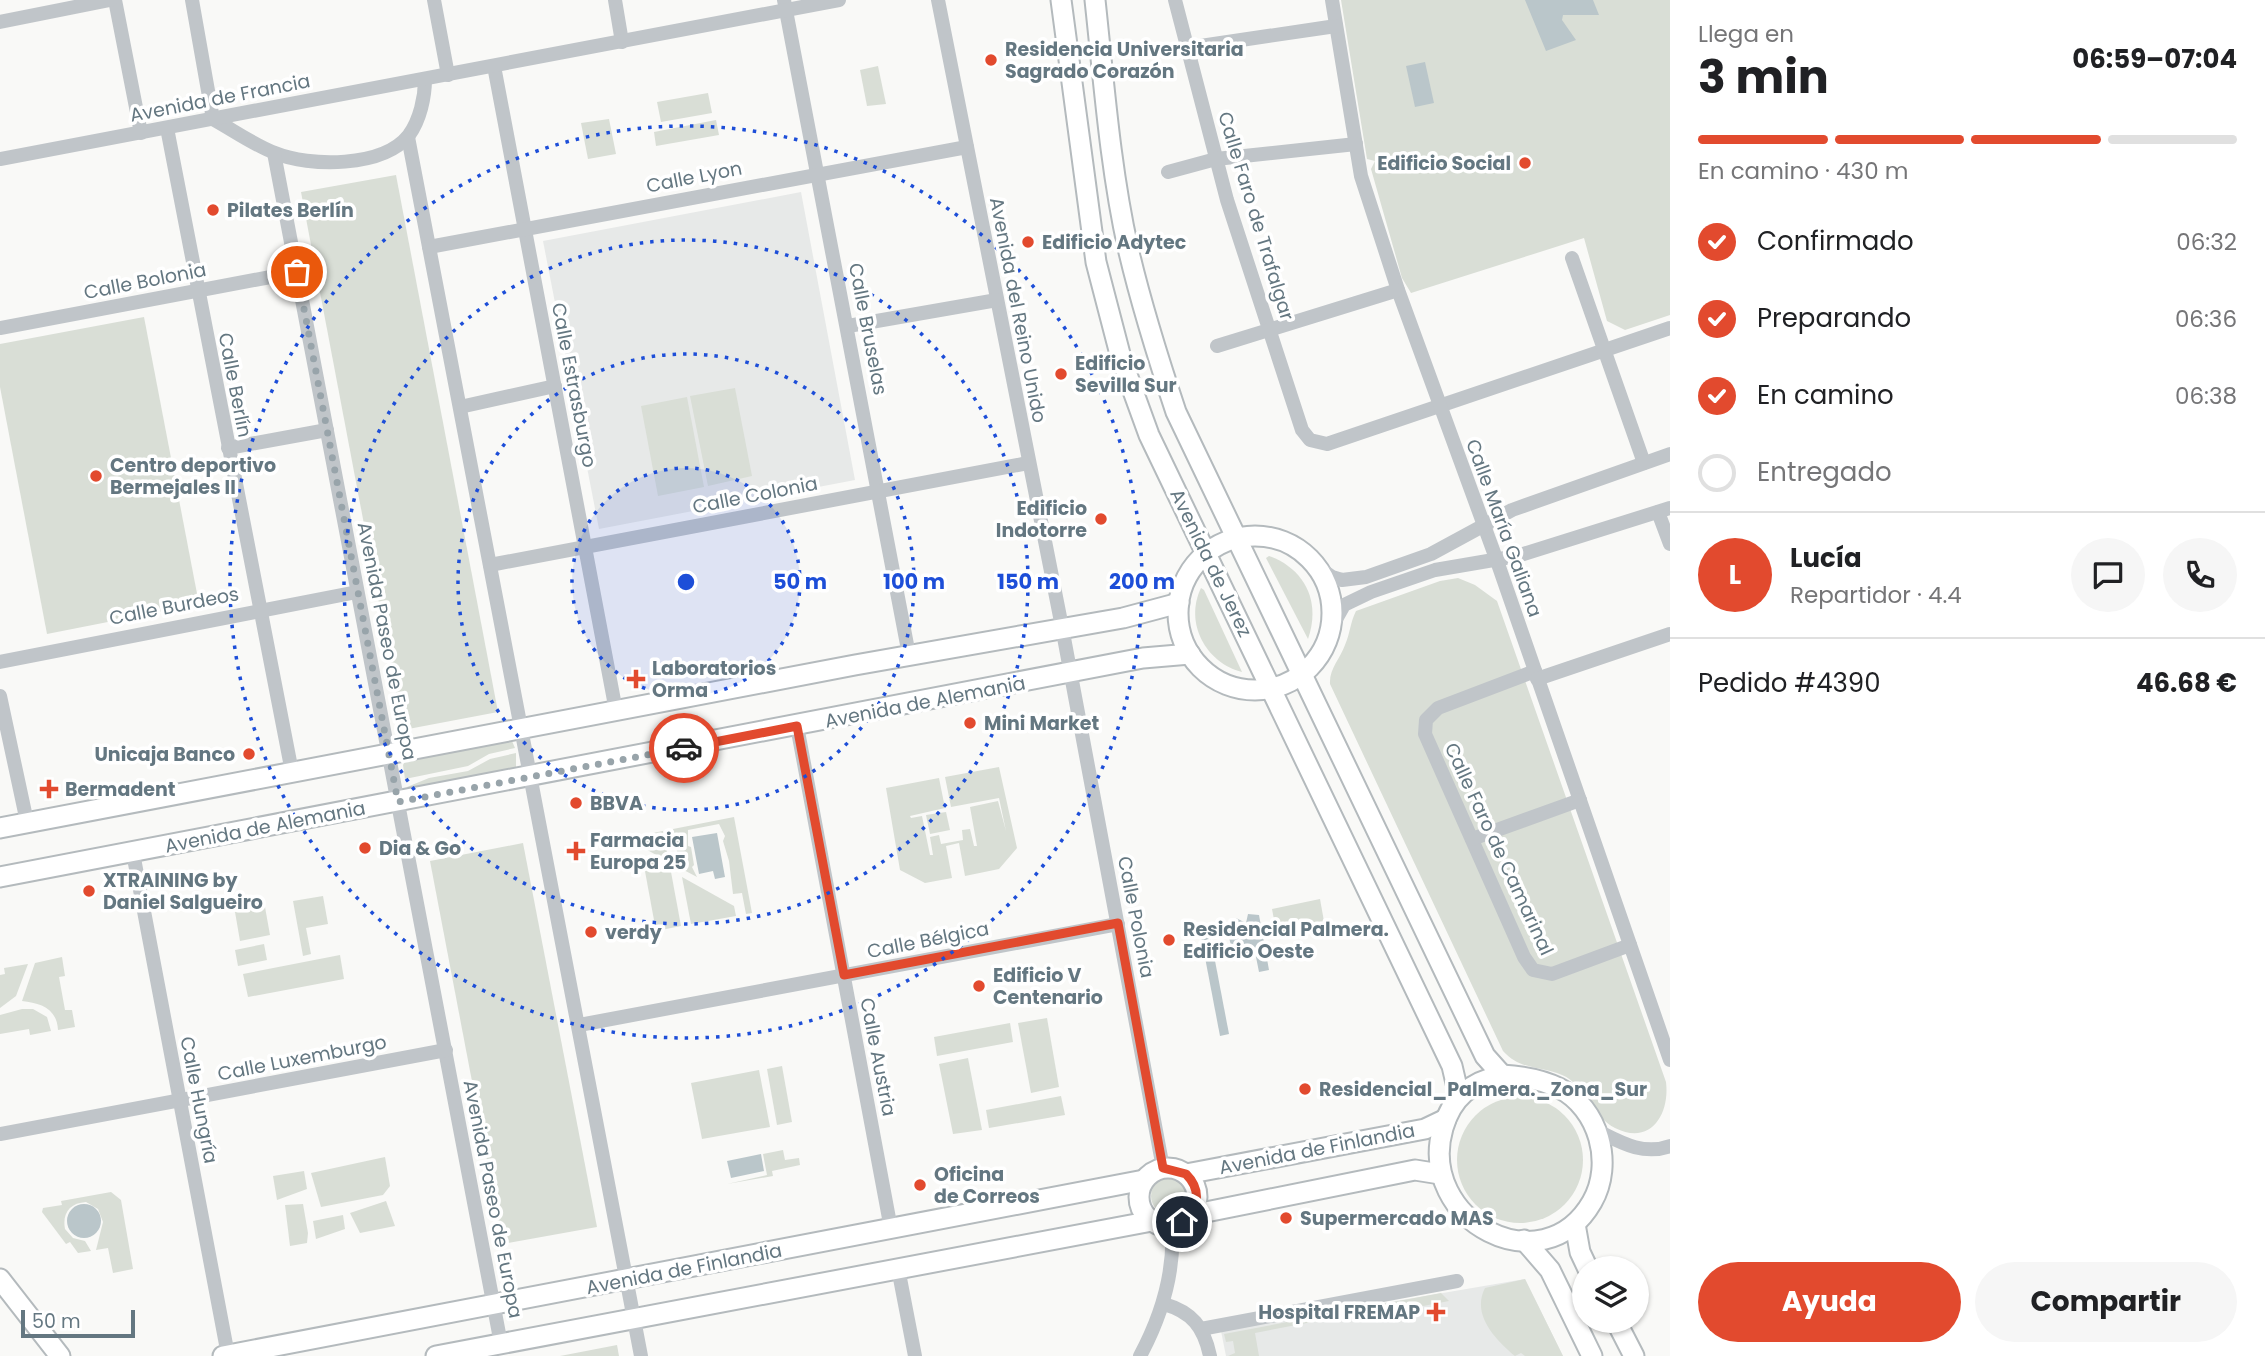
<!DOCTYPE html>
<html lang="es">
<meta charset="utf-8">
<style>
:root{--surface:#fff;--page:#f6f6f6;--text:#202124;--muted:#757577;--line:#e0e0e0;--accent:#e24a2e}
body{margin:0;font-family:Poppins,sans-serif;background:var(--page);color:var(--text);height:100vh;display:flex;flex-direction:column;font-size:26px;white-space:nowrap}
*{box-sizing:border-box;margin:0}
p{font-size:23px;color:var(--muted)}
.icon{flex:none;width:38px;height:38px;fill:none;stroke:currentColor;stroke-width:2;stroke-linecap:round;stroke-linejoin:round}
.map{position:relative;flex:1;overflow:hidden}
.sheet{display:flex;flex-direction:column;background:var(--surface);width:595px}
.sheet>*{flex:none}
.buttons{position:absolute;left:1572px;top:1256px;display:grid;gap:14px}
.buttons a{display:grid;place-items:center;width:77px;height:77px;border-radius:50%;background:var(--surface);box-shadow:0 2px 5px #0004;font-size:35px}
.scale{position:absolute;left:21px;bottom:18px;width:114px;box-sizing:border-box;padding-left:7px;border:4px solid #647781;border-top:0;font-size:19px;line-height:24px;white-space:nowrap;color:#647781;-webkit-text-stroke:5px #fff;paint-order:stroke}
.pin{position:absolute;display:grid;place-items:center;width:60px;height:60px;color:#fff;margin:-30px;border:4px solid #fff;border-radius:50%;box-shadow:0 2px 7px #0007}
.courier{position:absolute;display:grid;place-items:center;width:70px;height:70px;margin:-35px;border:5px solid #e24a2e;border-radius:50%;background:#fff;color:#222;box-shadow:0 2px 9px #0007}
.head em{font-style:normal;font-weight:700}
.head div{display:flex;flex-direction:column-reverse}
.head{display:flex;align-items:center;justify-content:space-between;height:119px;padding:0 28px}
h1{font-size:46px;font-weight:700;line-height:52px}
.bar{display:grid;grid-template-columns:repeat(4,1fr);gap:10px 7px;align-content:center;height:84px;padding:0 28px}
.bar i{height:9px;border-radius:5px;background:var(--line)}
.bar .on{background:var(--accent)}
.bar p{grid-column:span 4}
.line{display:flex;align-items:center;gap:18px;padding:0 28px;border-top:2px solid var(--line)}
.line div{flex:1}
.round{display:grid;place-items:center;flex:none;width:74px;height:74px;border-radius:37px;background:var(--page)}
ol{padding:0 28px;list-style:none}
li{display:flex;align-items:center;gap:21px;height:77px}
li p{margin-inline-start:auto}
li .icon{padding:7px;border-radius:50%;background:var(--accent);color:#fff;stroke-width:4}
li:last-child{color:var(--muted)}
li i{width:38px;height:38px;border:4px solid var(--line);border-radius:50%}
.action{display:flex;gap:14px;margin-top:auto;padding:14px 28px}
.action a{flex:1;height:80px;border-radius:42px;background:var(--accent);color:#fff;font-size:28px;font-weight:700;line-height:80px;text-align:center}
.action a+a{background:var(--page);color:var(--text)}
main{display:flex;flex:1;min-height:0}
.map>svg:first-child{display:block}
</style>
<main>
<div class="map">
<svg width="1670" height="1356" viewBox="0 0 1670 1356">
<rect width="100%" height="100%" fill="#f9f9f7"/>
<g fill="#e7e9e8">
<path d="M 801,192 L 855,480 L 599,529 L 543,241 Z"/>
<path d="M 1525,1279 L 1563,1356 L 1226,1356 L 1221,1331 Z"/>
</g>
<g fill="#d9ded6">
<path d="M 1341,0 L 1670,0 L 1670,315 L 1625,330 L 1607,321 L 1584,238 L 1411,293 L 1402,278 L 1371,169 L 1375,161 L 1367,159 Z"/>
<path d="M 878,66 L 886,104 L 867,106 L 860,70 Z"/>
<path d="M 708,93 L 712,113 L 661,122 L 657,102 Z"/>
<path d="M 609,119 L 616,154 L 588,159 L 581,123 Z"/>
<path d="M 716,120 L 719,135 L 656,146 L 654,132 Z"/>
<path d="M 396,175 L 498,712 L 403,730 L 301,192 Z"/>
<path d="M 144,317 L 199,604 L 47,634 L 0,387 L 0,344 Z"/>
<path d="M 735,388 L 752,476 L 708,486 L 690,396 Z"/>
<path d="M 687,397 L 704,487 L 658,496 L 641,406 Z"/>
<path d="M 1269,556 C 1305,569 1321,602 1308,639 L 1266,558 Z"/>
<path d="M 1458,578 L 1475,585 L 1497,601 L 1666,1082 C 1670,1115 1650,1146 1615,1128 C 1593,1117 1586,1085 1562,1075 C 1540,1066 1520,1070 1503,1051 L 1330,684 C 1329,669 1340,659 1345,645 C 1350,634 1350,623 1356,611 L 1440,581 Z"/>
<path d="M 1201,588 L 1204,590 L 1242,672 C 1206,663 1184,623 1201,588 Z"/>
<path d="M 512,741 L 515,748 L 489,754 L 468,766 L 405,779 L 403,765 L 405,761 Z"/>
<path d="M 516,753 L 516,769 L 410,789 L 407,787 L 429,778 L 468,771 L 490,759 Z"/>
<path d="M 999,767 L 1017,848 L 999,869 L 965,876 L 959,843 L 946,846 L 952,878 L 925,883 L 900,870 L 886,788 L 939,778 L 945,808 L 910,816 L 911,818 L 922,816 L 930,855 L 933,855 L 930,837 L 939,835 L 941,844 L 963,840 L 962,830 L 970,829 L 974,846 L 977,846 L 970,807 L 998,801 L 1006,831 L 999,798 L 951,807 L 945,777 Z"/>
<path d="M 946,812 L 950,830 L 930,834 L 926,815 Z"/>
<path d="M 734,817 L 752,913 L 746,914 L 742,893 L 733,894 L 729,861 L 723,841 L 725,836 L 719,824 L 688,830 L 688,846 L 691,847 L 694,865 L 692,867 L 697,877 L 680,868 L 673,829 Z"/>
<path d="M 663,831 L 669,862 L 640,846 L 638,836 Z"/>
<path d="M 523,843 L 597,1227 L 503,1244 L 430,861 Z"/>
<path d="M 642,855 L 671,872 L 681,926 L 656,931 Z"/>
<path d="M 682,877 L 734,906 L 736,916 L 691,924 Z"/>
<path d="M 323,896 L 328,924 L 306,928 L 311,954 L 303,956 L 293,901 Z"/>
<path d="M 1320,899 L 1325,927 L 1277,936 L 1272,909 Z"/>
<path d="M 265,907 L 270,935 L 240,941 L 235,912 Z"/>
<path d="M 264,944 L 267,960 L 238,966 L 235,950 Z"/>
<path d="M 340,955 L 344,979 L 248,997 L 243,974 Z"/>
<path d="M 62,957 L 65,976 L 59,977 L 65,1010 L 72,1010 L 75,1027 L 58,1030 C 57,1008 40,1003 22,1001 L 35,963 Z"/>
<path d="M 28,964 L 16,996 L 0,1008 L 0,975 L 5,974 L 4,968 Z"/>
<path d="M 22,1009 L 33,1009 L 47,1017 L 51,1031 L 30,1035 L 29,1029 L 0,1034 L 0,1015 Z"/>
<path d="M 1047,1018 L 1059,1087 L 1031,1093 L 1018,1023 Z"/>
<path d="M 1010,1023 L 1013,1042 L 937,1056 L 934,1037 Z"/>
<path d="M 968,1058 L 982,1130 L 953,1134 L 939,1064 Z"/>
<path d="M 782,1066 L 792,1122 L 777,1125 L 767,1069 Z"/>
<path d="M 759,1070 L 770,1127 L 702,1139 L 691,1083 Z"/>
<path d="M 1061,1096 L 1065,1115 L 989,1128 L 986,1110 Z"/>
<circle cx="1520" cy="1160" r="63"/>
<path d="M 783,1150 L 785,1160 L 799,1158 L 800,1165 L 772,1171 L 773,1176 L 727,1184 L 767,1175 L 763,1154 Z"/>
<path d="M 385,1157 L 390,1186 L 383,1195 L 321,1207 L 311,1173 Z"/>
<path d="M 304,1171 L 307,1189 L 277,1200 L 273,1176 Z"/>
<circle cx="1169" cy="1196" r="18"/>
<path d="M 111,1192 L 121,1200 L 133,1269 L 113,1273 L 108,1248 L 96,1250 L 103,1222 L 98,1209 L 86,1202 C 70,1203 62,1213 65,1229 L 73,1238 L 85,1241 L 91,1251 L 78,1253 L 70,1242 L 66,1244 L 42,1212 L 43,1208 L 62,1205 L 61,1201 Z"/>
<path d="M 386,1201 L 395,1226 L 360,1233 L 350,1213 Z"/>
<path d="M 303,1204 L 308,1233 L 307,1243 L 290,1246 L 285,1205 Z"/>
<path d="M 343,1215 L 345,1229 L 316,1239 L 313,1221 Z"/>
<path d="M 1525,1279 L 1563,1356 L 1525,1356 L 1521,1353 L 1515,1356 C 1496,1340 1471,1315 1485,1288 Z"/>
<path d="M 1441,1293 L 1449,1301 L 1418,1307 L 1416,1302 L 1255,1333 L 1259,1356 L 1228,1356 L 1235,1353 L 1233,1341 L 1226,1342 L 1224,1334 Z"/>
<path d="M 617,1345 L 619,1356 L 560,1356 Z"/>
</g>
<g fill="#bac6ca">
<path d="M 1525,0 L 1593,0 L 1599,15 L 1563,15 L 1562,20 L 1576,40 L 1546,51 Z"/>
<path d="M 1425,62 L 1434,103 L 1415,107 L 1406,66 Z"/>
<path d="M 717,833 L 725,877 L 715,879 L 713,871 L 699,874 L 692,837 Z"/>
<path d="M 1248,914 L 1259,915 L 1269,970 L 1259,972 L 1255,952 L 1233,953 L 1227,930 L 1241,936 L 1246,928 L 1244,923 L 1235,922 L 1236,918 L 1246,923 Z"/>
<path d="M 1208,924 L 1229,1034 L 1220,1036 L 1199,926 Z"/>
<path d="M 761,1154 L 764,1171 L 731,1178 L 727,1161 Z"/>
<circle cx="84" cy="1221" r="17"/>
</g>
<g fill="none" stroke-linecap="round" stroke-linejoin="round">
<defs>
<g id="major">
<path d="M 1061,0 L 1096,262 L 1121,358 L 1149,435 L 1452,1066 L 1459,1096"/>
<path d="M 1095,0 C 1104,83 1110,167 1128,248 C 1141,304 1158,358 1176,412 L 1485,1056 L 1502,1075"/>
<circle cx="1255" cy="613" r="77"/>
<path d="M 0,828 L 855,665 L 1123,618 L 1179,603"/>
<path d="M 0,877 L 1143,658 L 1190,654"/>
<path d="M 1502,1075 C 1522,1076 1541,1079 1559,1088 C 1599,1108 1614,1164 1592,1202 C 1543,1287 1416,1221 1443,1128 C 1452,1097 1471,1082 1502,1075 Z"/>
<circle cx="1168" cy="1197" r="29"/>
<path d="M 1186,1174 L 1425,1129 L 1446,1119"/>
<path d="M 1191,1215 L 1415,1170 L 1440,1174"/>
<path d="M 1575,1224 L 1580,1252 L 1588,1269"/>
<path d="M 1524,1240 L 1550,1270 L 1592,1356"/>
<path d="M 0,1279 L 60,1356"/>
<path d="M 1616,1321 L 1634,1356"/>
<path d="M 223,1356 L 1144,1180"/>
<path d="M 436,1356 L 1152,1221"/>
</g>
</defs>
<use href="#major" stroke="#b4babd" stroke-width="23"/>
<g stroke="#c0c5c9" stroke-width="14">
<path d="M 115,0 L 141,133"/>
<path d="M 192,0 L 213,119 C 233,130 254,145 275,153 C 309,167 383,168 409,135 C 420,120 425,97 425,79"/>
<path d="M 434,0 L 448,75"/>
<path d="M 615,0 L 622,42"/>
<path d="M 784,0 L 909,655"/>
<path d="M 938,0 L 1062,627 L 1163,1168"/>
<path d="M 1175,0 L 1227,200 L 1302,430 L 1310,440 L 1327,444 L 1670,328"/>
<path d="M 1332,0 L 1361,176 L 1398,290 L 1497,561 L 1670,1060"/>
<path d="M 0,22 L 110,0"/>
<path d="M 1187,48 L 1336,26"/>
<path d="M 494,66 L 616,711"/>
<path d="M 167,128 L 292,772"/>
<path d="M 408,137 L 641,1356"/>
<path d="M 274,153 L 501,1344"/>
<path d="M 0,159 L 839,0"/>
<path d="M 1168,172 L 1216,159 L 1356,144"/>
<path d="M 429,247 L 967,147"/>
<path d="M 1572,258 L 1644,463"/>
<path d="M 848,326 L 997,300"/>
<path d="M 0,328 L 297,272"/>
<path d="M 1217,346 L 1398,290"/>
<path d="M 460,407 L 555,386"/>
<path d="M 228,448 L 327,430"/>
<path d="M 1658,512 L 1670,544"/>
<path d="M 490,565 L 1028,463"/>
<path d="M 1315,565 L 1332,577 L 1342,580 L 1366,577 L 1431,554 L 1512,510 L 1670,454"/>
<path d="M 1331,628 L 1344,605 L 1371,592 L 1435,570 L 1517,556 L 1670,508"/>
<path d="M 0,662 L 357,592"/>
<path d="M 1535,671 L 1438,708 L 1426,720 L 1425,734 L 1524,957 L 1533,970 L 1552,974 L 1630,945"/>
<path d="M 1537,679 L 1670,634"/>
<path d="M 0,696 L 27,822"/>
<path d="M 797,726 L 891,1229"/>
<path d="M 1472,839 L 1580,800"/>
<path d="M 133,853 L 228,1355"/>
<path d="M 579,1025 L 1118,924"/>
<path d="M 1596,1130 C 1620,1142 1643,1156 1670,1146"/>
<path d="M 0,1134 L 446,1050"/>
<path d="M 898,1268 L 915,1356"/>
<path d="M 1164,1304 C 1192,1312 1204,1327 1210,1356"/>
<path d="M 1201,1329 L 1457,1281"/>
<path d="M 1140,1356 C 1162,1315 1175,1273 1172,1226"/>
</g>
<use href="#major" stroke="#fff" stroke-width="19"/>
</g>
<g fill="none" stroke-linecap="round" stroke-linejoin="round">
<path stroke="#98a4aa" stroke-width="7" stroke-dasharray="0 12.6" d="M 297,272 L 398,802 L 684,748"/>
<path stroke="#e24a2e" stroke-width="9" d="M 684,748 L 797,726 L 844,975 L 1118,923 L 1163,1168 L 1186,1174 C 1201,1189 1200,1209 1182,1222"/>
</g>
<circle cx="686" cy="582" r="114" fill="#1d4ed8" fill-opacity=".12"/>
<g fill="none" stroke="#1d4ed8" stroke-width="3.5" stroke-dasharray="3.5 7">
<circle cx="686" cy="582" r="114"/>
<circle cx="686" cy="582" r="228"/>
<circle cx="686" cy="582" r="342"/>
<circle cx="686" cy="582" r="456"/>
</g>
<g fill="#e24a2e" stroke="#fff" stroke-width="2.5">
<circle cx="991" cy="60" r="7"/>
<circle cx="1525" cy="163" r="7"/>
<circle cx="213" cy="210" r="7"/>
<circle cx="1028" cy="242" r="7"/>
<circle cx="1061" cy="374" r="7"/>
<circle cx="96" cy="476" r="7"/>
<circle cx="1101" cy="519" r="7"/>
<path d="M632.5 668.5h7v7h7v7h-7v7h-7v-7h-7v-7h7z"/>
<circle cx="970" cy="723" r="7"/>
<circle cx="249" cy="754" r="7"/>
<path d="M45.5 778.5h7v7h7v7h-7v7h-7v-7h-7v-7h7z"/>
<circle cx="576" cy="803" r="7"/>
<circle cx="365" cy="848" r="7"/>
<path d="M572.5 840.5h7v7h7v7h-7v7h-7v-7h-7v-7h7z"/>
<circle cx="89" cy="891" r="7"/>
<circle cx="591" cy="932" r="7"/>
<circle cx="1169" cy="940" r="7"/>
<circle cx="979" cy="986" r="7"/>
<circle cx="1305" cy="1089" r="7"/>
<circle cx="920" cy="1185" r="7"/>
<circle cx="1286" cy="1218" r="7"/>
<path d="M1432.5 1301.5h7v7h7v7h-7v7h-7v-7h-7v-7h7z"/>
</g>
<g text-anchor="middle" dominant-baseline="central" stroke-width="7" stroke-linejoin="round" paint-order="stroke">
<g font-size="19" font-weight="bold" fill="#647781" stroke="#fff" text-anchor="start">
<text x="1005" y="49">Residencia Universitaria<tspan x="1005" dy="22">Sagrado Corazón</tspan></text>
<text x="1511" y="163" text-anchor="end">Edificio Social</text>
<text x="227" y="210">Pilates Berlín</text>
<text x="1042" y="242">Edificio Adytec</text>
<text x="1075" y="363">Edificio<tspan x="1075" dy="22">Sevilla Sur</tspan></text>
<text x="110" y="465">Centro deportivo<tspan x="110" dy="22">Bermejales II</tspan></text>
<text x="1087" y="508" text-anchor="end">Edificio<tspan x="1087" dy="22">Indotorre</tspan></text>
<text x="652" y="668">Laboratorios<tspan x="652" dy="22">Orma</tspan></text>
<text x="984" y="723">Mini Market</text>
<text x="235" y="754" text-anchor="end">Unicaja Banco</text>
<text x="65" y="789">Bermadent</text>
<text x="590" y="803">BBVA</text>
<text x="590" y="840">Farmacia<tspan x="590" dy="22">Europa 25</tspan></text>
<text x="379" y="848">Dia &amp; Go</text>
<text x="103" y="880">XTRAINING by<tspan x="103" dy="22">Daniel Salgueiro</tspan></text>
<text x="1183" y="929">Residencial Palmera.<tspan x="1183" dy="22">Edificio Oeste</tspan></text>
<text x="605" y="932">verdy</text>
<text x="993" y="975">Edificio V<tspan x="993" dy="22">Centenario</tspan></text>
<text x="1319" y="1089">Residencial_Palmera._Zona_Sur</text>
<text x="934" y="1174">Oficina<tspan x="934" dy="22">de Correos</tspan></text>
<text x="1300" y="1218">Supermercado MAS</text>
<text x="1420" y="1312" text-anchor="end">Hospital FREMAP</text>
</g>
<g font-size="19" fill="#647781" stroke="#fff">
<text transform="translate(220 98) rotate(-11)">Avenida de Francia</text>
<text transform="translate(694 177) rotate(-11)">Calle Lyon</text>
<text transform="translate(1256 216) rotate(73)">Calle Faro de Trafalgar</text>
<text transform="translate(145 281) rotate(-11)">Calle Bolonia</text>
<text transform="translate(1018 310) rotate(79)">Avenida del Reino Unido</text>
<text transform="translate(868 329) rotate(79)">Calle Bruselas</text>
<text transform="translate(235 385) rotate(79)">Calle Berlín</text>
<text transform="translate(574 385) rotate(79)">Calle Estrasburgo</text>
<text transform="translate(755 495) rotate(-11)">Calle Colonia</text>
<text transform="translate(1504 528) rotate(70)">Calle María Galiana</text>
<text transform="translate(1211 563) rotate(64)">Avenida de Jerez</text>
<text transform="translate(174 606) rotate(-11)">Calle Burdeos</text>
<text transform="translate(387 641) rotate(79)">Avenida Paseo de Europa</text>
<text transform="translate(925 702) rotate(-11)">Avenida de Alemania</text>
<text transform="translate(265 827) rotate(-11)">Avenida de Alemania</text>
<text transform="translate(1499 849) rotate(65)">Calle Faro de Camarinal</text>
<text transform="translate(1136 917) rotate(79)">Calle Polonia</text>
<text transform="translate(928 940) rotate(-11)">Calle Bélgica</text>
<text transform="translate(878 1057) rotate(79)">Calle Austria</text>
<text transform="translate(302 1058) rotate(-11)">Calle Luxemburgo</text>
<text transform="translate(199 1100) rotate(79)">Calle Hungría</text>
<text transform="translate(1317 1149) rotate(-11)">Avenida de Finlandia</text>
<text transform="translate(493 1199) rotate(79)">Avenida Paseo de Europa</text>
<text transform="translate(684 1269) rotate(-11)">Avenida de Finlandia</text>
</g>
</g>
<circle cx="686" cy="582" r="10" fill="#1d4ed8" stroke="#fff" stroke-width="3.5"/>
<g font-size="21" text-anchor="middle" font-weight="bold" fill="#1d4ed8" stroke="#fff" stroke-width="7" stroke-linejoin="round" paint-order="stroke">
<text x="800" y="589">50 m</text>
<text x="914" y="589">100 m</text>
<text x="1028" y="589">150 m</text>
<text x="1142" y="589">200 m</text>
</g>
</svg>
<div class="buttons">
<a><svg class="icon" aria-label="layers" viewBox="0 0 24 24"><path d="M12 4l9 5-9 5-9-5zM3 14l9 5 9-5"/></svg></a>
</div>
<div class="scale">50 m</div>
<div class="pin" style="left:297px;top:272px;background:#ea580c"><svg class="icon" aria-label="bag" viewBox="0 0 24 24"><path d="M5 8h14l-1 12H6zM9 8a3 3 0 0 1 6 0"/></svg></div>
<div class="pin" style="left:1182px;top:1222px;background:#1f2937"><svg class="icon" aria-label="home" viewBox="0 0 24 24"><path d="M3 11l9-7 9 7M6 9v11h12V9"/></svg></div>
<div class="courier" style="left:684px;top:748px"><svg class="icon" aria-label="car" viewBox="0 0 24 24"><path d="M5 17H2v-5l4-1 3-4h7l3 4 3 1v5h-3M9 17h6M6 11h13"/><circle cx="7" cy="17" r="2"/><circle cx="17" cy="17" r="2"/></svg></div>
</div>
<section class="sheet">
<div class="head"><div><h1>3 min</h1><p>Llega en</p></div><em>06:59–07:04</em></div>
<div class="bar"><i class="on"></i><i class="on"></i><i class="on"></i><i></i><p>En camino · 430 m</p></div>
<ol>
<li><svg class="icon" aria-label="check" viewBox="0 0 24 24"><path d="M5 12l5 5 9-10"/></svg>Confirmado<p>06:32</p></li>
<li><svg class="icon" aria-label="check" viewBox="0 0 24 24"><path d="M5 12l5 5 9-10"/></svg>Preparando<p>06:36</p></li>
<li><svg class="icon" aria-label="check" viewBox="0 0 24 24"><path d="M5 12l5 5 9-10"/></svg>En camino<p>06:38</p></li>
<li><i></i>Entregado</li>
</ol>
<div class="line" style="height:126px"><b class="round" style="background:var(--accent);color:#fff">L</b><div><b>Lucía</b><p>Repartidor · 4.4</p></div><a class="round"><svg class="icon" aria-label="chat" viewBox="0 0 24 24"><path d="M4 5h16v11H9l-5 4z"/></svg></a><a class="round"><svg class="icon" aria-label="phone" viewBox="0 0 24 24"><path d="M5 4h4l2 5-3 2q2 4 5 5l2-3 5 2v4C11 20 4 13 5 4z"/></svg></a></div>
<div class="line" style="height:91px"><div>Pedido #4390</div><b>46.68 €</b></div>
<div class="action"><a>Ayuda</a><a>Compartir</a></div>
</section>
</main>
